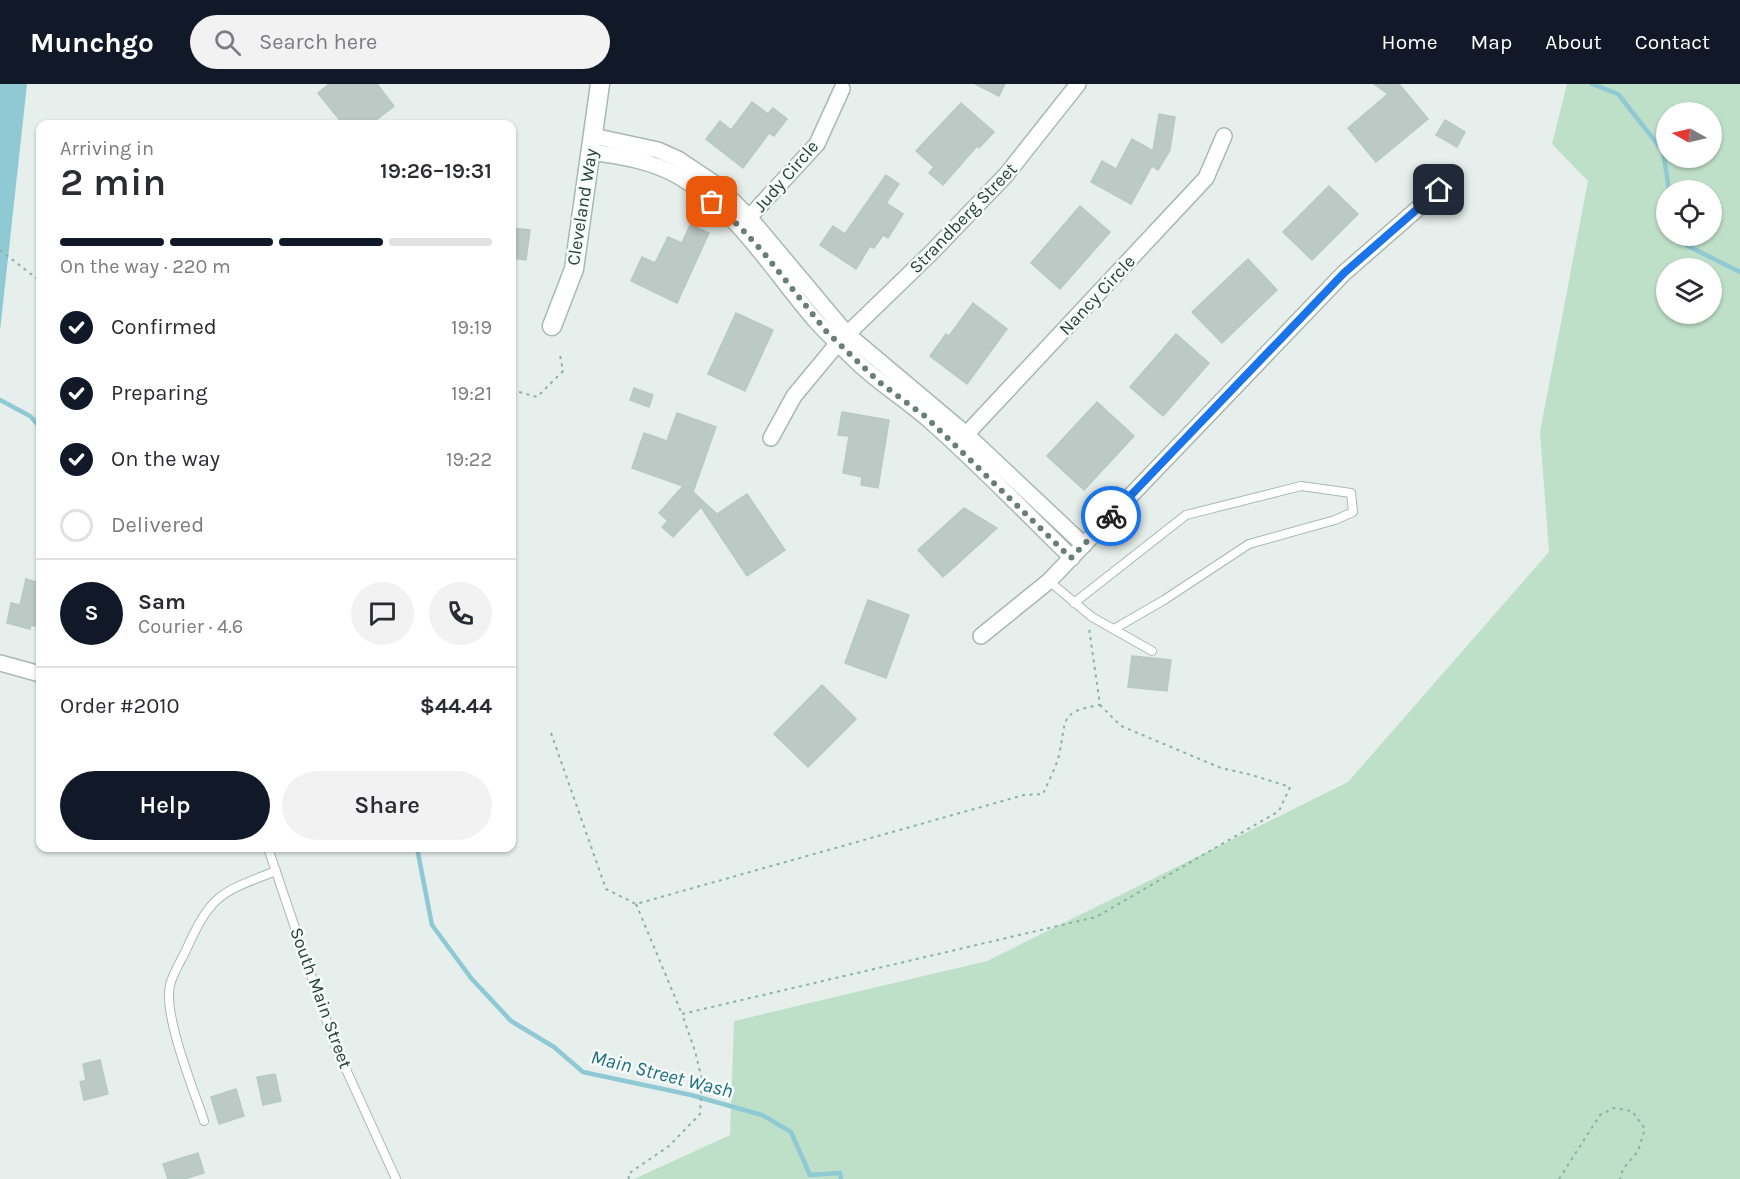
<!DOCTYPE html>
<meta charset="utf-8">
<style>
:root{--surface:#fff;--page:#f2f2f3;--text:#2b2b33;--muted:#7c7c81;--line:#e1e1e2;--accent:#111827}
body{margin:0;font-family:Karla,sans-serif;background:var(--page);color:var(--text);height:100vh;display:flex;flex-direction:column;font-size:22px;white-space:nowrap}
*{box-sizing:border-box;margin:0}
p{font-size:20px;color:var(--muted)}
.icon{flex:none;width:33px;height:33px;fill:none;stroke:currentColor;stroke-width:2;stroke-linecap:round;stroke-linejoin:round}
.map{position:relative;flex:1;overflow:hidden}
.details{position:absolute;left:36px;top:36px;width:480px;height:732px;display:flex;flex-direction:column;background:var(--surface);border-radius:12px;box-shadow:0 2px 4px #0004}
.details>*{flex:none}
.needle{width:39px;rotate:278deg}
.controls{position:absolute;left:1656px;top:18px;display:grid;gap:12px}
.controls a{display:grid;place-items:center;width:66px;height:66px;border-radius:50%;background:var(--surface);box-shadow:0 2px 4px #0004;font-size:30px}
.pin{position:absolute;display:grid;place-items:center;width:51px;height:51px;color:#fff;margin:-26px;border-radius:12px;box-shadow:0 3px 9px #0006}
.courier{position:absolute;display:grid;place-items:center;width:60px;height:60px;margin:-30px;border:4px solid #1a73e8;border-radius:50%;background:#fff;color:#222;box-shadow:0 2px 8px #0007}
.head em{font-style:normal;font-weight:600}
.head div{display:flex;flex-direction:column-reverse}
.head{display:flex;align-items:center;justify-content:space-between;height:102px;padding:0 24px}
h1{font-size:39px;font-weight:600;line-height:45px}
.bar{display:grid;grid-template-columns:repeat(4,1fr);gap:9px 6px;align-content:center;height:72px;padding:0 24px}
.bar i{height:8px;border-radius:4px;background:var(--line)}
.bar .active{background:var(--accent)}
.bar p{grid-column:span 4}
.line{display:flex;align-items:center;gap:15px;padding:0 24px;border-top:2px solid var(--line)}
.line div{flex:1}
.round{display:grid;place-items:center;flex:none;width:63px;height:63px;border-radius:32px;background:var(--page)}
ol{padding:0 24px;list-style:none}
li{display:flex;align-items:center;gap:18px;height:66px}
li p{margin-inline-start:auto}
li .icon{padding:6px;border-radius:50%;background:var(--accent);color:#fff;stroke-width:4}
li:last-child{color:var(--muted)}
li i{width:33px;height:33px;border:3px solid var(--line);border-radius:50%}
.primary-button{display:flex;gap:12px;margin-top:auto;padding:12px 24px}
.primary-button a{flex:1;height:69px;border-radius:36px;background:var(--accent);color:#fff;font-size:24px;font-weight:600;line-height:69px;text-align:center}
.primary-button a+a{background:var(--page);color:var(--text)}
header{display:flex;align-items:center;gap:36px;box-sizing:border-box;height:84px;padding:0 30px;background:var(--accent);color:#fff}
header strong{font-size:28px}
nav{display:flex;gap:33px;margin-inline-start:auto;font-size:21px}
.search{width:420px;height:54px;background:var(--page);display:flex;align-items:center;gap:15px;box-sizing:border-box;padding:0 21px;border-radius:33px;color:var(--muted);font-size:22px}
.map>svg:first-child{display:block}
</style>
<header>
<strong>Munchgo</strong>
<div class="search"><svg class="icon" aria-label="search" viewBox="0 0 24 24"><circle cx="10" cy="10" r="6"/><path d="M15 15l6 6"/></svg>Search here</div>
<nav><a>Home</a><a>Map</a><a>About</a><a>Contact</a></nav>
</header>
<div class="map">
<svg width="1740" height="1095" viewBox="0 0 1740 1095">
<rect width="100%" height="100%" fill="#e6efeb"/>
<path fill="#bfe0c8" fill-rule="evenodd" d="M 1567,0 L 1740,0 L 1740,1095 L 634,1095 L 730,1051 L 734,937 L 987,877 L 1348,698 L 1549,468 L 1540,348 L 1588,97 L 1552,60 ZM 1666,28 L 1712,28 L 1712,74 L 1666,74 ZM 1666,106 L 1712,106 L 1712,152 L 1666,152 ZM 1666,184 L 1712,184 L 1712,230 L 1666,230 Z"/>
<path fill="#8ec9d4" d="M 0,0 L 27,0 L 0,247 Z"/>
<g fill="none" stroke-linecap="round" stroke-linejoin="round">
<g stroke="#8ec9d4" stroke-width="4.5">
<path d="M 1592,0 L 1618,10 L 1663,67 L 1669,106"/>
<path d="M 1676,152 L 1676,156 L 1740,188"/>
<path d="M 0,316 L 30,332 L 40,343"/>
<path d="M 417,764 L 432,841 L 471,894 L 511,937 L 554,963 L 583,988 L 691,1011 L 762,1031 L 791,1048 L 810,1091 L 840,1089 L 841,1095"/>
</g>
</g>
<g fill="#bbcac4" stroke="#b8c9c2" stroke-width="1.5">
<path d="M 329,0 L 377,0 L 394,22 L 371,40 L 343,40 L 318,9 Z"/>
<path d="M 975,0 L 1005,0 L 999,12 Z"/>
<path d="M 1374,0 L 1399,0 L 1428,35 L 1376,78 L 1348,44 L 1388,10 Z"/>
<path d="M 752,18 L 768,30 L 773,24 L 787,35 L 774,52 L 769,49 L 743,84 L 706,55 L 720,37 L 731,46 Z"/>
<path d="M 961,19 L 994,48 L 979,64 L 977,62 L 943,101 L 929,89 L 934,83 L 916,67 Z"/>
<path d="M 1159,30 L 1175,33 L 1170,66 L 1158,86 L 1152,82 L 1131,120 L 1091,98 L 1102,77 L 1116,85 L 1132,55 L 1153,67 Z"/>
<path d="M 1445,36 L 1465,48 L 1457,63 L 1436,51 Z"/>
<path d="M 886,91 L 899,100 L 886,119 L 903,130 L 888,154 L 883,151 L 874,164 L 870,162 L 856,185 L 820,161 L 833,142 L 845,150 Z"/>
<path d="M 1329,102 L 1358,130 L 1312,176 L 1283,148 Z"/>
<path d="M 1080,122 L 1110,148 L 1060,205 L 1031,179 Z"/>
<path d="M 690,141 L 709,149 L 677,219 L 631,197 L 642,173 L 655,179 L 668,153 L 682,159 Z"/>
<path d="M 512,144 L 530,146 L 526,176 L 512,174 Z"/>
<path d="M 1248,175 L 1277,206 L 1222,259 L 1192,228 Z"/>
<path d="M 973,219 L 1007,245 L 967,300 L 930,272 L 946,250 L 949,252 Z"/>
<path d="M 736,229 L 773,246 L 745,307 L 708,290 Z"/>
<path d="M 1176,250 L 1209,279 L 1163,332 L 1130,303 Z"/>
<path d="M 634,304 L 653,311 L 649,323 L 630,316 Z"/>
<path d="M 1097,318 L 1134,352 L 1084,406 L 1047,372 Z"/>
<path d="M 842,328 L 889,336 L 878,404 L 861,401 L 862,393 L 843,389 L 849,352 L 838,351 Z"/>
<path d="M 677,329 L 716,343 L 693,408 L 717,430 L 747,410 L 785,466 L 747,492 L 701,423 L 673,453 L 662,443 L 668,437 L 659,429 L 683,402 L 632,384 L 644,349 L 667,357 Z"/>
<path d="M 964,424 L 997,444 L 943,493 L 918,466 Z"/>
<path d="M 26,495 L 40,499 L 40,543 L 31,541 L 30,545 L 7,539 L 11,519 L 20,521 Z"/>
<path d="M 868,516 L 909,531 L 886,594 L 845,579 Z"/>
<path d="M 1132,572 L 1171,576 L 1167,607 L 1128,603 Z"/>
<path d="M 822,601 L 856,635 L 808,683 L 774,650 Z"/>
<path d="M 100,976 L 108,1010 L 84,1016 L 80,998 L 86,996 L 83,980 Z"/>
<path d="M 275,990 L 281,1017 L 263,1021 L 257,993 Z"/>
<path d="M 236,1005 L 244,1032 L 219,1040 L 211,1013 Z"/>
<path d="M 198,1069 L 204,1089 L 184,1095 L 168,1095 L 163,1080 Z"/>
</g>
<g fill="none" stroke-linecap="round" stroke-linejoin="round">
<defs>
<g id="lane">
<path d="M 1049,497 L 1092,533 L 1152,567"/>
<path d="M 1074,519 L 1186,431 L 1301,402 L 1351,409 L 1353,428 L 1335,436 L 1249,460 L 1164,516 L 1114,545"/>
<path d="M 268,764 L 334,959 L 396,1095"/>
<path d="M 204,1037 C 194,1006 163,932 170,901 C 173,889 182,875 187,864 C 212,809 222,808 276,787"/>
</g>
<g id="street">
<path d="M 593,52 L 658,66 L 678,75 L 717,101 L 749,133 L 847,250 L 966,350 L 1084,461"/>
<path d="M 591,68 C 620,72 652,77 678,92 C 737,126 772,186 815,236 C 828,251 843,264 857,278 C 879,299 905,315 928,335 C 978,379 1024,427 1072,474"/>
<path d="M 742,141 L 817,60 L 842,5"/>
<path d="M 771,354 L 794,312 L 838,259 L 932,168 L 1006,91 L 1078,0"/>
<path d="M 960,357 L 1206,94 L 1224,52"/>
<path d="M 981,552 L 1049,497 L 1344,189 L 1439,106"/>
<path d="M 0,579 L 40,590"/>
</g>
<path id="secondary" d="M 552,242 L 574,185 L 600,0"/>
</defs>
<use href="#lane" stroke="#a8b8b2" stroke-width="10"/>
<use href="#street" stroke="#a8b8b2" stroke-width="18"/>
<use href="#secondary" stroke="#a4bbb3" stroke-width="21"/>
<g stroke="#86b3a5" stroke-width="2" stroke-dasharray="3 4.5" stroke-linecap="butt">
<path d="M 0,166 L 40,197"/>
<path d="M 512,306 L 537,313 L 563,287 L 560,271"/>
<path d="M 551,649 L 606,805 L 636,820 L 1024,711 L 1043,710 C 1048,698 1056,684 1059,671 C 1067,636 1058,628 1100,621 L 1089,544"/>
<path d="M 636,820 L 682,930"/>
<path d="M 629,1095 L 628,1090 L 669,1062 L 700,1030 L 702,996 L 695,967 L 682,930 L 1096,833 L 1279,727 L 1290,703 L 1252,691 L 1221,684 L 1121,642 L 1100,621"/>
<path d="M 1559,1095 L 1600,1031 L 1614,1024 L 1632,1027 L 1645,1045 L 1638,1067 L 1623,1085 L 1620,1095"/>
</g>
<use href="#lane" stroke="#fff" stroke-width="8"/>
<use href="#street" stroke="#fff" stroke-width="15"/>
<use href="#secondary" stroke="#fff" stroke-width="18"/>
</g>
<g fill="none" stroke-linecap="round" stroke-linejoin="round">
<path stroke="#687f78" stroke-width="6" stroke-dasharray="0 10.8" d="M 712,118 L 740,143 L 763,168 L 826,247 L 879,298 L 926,333 L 1071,474 L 1111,432"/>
<path stroke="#1a73e8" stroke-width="8" d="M 1111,432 L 1344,189 L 1439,106"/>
</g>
<g text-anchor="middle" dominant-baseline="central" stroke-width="5" stroke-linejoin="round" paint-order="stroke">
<g font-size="18" fill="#24423a" stroke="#f7fbf9">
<text transform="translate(786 92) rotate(-49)">Judy Circle</text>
<text transform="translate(582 123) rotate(-81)">Cleveland Way</text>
<text transform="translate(963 134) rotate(-46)">Strandberg Street</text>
<text transform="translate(1097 211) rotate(-47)">Nancy Circle</text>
<text transform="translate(321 914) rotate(70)">South Main Street</text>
</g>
<g font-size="20" font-style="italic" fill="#1c6f80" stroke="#f7fbf9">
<text transform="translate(662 990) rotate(14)">Main Street Wash</text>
</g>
</g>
</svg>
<div class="controls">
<a><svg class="needle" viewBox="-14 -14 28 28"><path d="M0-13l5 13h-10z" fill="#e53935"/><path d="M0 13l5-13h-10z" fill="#7c7c81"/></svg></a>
<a><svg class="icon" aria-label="locate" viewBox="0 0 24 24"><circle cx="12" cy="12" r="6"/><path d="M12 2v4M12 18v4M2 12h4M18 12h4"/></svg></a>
<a><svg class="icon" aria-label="layers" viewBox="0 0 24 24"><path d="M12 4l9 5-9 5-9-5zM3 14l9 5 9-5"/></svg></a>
</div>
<div class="pin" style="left:712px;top:118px;background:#ea580c"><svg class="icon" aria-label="bag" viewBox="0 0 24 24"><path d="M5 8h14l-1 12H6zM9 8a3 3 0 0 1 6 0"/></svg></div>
<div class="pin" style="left:1439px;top:106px;background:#1f2937"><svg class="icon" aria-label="home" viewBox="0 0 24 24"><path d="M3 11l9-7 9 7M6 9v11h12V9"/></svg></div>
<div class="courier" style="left:1111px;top:432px"><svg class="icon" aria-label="bike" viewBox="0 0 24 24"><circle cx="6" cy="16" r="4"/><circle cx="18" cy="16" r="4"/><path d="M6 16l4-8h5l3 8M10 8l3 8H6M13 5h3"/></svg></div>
<section class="details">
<div class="head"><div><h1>2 min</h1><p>Arriving in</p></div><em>19:26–19:31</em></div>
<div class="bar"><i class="active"></i><i class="active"></i><i class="active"></i><i></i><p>On the way · 220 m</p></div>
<ol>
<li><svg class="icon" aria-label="check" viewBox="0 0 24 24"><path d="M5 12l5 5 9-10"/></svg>Confirmed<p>19:19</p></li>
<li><svg class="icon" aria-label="check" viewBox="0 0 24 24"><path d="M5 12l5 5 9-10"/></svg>Preparing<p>19:21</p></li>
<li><svg class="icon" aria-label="check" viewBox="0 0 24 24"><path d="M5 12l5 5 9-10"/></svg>On the way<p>19:22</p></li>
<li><i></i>Delivered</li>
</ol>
<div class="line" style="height:108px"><b class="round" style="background:var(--accent);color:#fff">S</b><div><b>Sam</b><p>Courier · 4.6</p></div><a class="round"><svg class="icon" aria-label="chat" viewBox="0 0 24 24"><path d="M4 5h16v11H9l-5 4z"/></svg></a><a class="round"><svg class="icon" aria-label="phone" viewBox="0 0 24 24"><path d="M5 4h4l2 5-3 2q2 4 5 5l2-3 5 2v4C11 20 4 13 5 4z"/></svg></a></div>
<div class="line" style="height:78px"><div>Order #2010</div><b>$44.44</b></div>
<div class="primary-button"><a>Help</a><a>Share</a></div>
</section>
</div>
